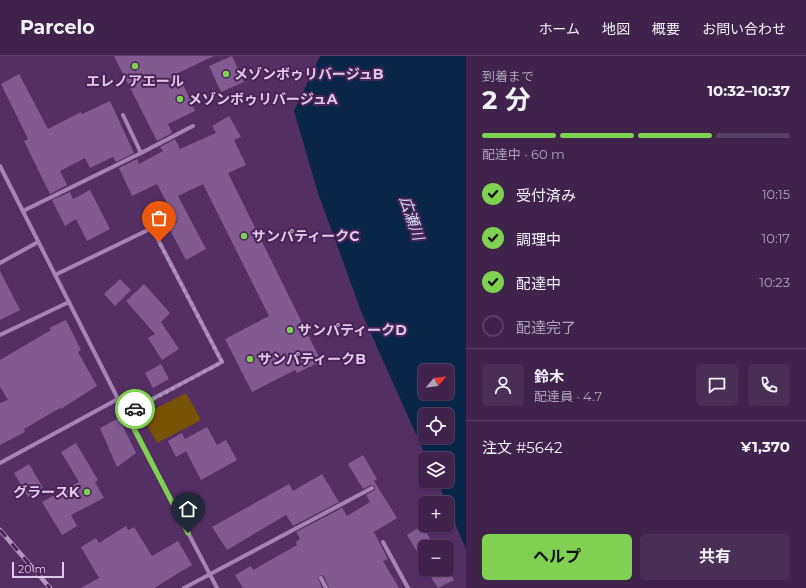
<!DOCTYPE html>
<html lang="ja">
<meta charset="utf-8">
<style>
:root{--surface:#3f234a;--page:#4a2f54;--text:#f1f3f6;--muted:#ada4b5;--line:#584062;--accent:#80d051}
body{margin:0;font-family:Montserrat,"Noto Sans JP",sans-serif;background:var(--page);color:var(--text);height:100vh;display:flex;flex-direction:column;font-size:15px;white-space:nowrap}
*{box-sizing:border-box;margin:0}
p{font-size:13px;color:var(--muted)}
.icon{flex:none;width:22px;height:22px;fill:none;stroke:currentColor;stroke-width:2;stroke-linecap:round;stroke-linejoin:round}
.map{position:relative;flex:1;overflow:hidden}
.side{display:flex;flex-direction:column;background:var(--surface);width:340px}
.side>*{flex:none}
.needle{width:26px;rotate:61deg}
.controls{position:absolute;left:418px;top:308px;display:grid;gap:8px}
.controls a{display:grid;place-items:center;width:36px;height:36px;border-radius:6px;background:var(--surface);box-shadow:0 1px 3px #0004,0 0 0 1px var(--line);font-size:20px}
.scale{position:absolute;left:12px;bottom:10px;width:52px;box-sizing:border-box;padding-left:4px;border:2px solid #dfcae9;border-top:0;font-size:11px;line-height:14px;white-space:nowrap;color:#dfcae9;-webkit-text-stroke:3px #492457;paint-order:stroke}
.pin{position:absolute;display:grid;place-items:center;width:34px;height:34px;color:#fff;margin:-41px -17px;border-radius:50% 50% 50% 0;rotate:-45deg;box-shadow:0 0 4px #0007}
.pin .icon{rotate:45deg}
.courier{position:absolute;display:grid;place-items:center;width:40px;height:40px;margin:-20px;border:3px solid #80d051;border-radius:50%;background:#fff;color:#222;box-shadow:0 1px 5px #0007}
.head em{font-style:normal;font-weight:700}
.head div{display:flex;flex-direction:column-reverse}
.head{display:flex;align-items:center;justify-content:space-between;height:68px;padding:0 16px}
h1{font-size:26px;font-weight:700;line-height:30px}
.bar{display:grid;grid-template-columns:repeat(4,1fr);gap:6px 4px;align-content:center;height:48px;padding:0 16px}
.bar i{height:5px;border-radius:3px;background:var(--line)}
.bar .active{background:var(--accent)}
.bar p{grid-column:span 4}
.line{display:flex;align-items:center;gap:10px;padding:0 16px;border-top:1px solid var(--line)}
.line div{flex:1}
.round{display:grid;place-items:center;flex:none;width:42px;height:42px;border-radius:6px;background:var(--page)}
ol{padding:0 16px;list-style:none}
li{display:flex;align-items:center;gap:12px;height:44px}
li p{margin-inline-start:auto}
li .icon{padding:4px;border-radius:50%;background:var(--accent);color:#111;stroke-width:4}
li:last-child{color:var(--muted)}
li i{width:22px;height:22px;border:2px solid var(--line);border-radius:50%}
.button{display:flex;gap:8px;margin-top:auto;padding:8px 16px}
.button a{flex:1;height:46px;border-radius:6px;background:var(--accent);color:#111;font-size:16px;font-weight:700;line-height:46px;text-align:center}
.button a+a{background:var(--page);color:var(--text)}
header{display:flex;align-items:center;gap:24px;box-sizing:border-box;height:56px;padding:0 20px;background:var(--surface);border-bottom:1px solid var(--line)}
header strong{font-size:19px}
nav{display:flex;gap:22px;margin-inline-start:auto;font-size:14px}
main{display:flex;flex:1;min-height:0}
.map>svg:first-child{display:block}
</style>
<header>
<strong>Parcelo</strong>
<nav><a>ホーム</a><a>地図</a><a>概要</a><a>お問い合わせ</a></nav>
</header>
<main>
<div class="map">
<svg width="466" height="532" viewBox="0 0 466 532">
<rect width="100%" height="100%" fill="#542f63"/>
<path fill="#795205" d="M 186,337 L 201,364 L 157,387 L 147,369 L 149,356 Z"/>
<path fill="#09264a" fill-rule="evenodd" d="M 320,0 L 466,0 L 466,493 L 437,425 L 447,425 L 447,403 L 427,403 L 361,255 L 318,137 L 294,55 ZM 425,315 L 447,315 L 447,337 L 425,337 ZM 425,359 L 447,359 L 447,381 L 425,381 Z"/>
<g fill="#825a92">
<path d="M 114,0 L 214,0 L 178,17 L 195,55 L 168,68 L 172,77 L 157,85 Z"/>
<path d="M 232,0 L 244,26 L 221,36 L 209,10 Z"/>
<path d="M 19,18 L 48,73 L 81,56 L 82,58 L 110,45 L 134,97 L 116,106 L 113,101 L 90,112 L 85,102 L 60,115 L 67,129 L 50,138 L 24,85 L 28,83 L 1,28 Z"/>
<path d="M 229,60 L 241,81 L 234,84 L 246,109 L 228,117 L 321,305 L 297,317 L 295,314 L 252,336 L 225,283 L 269,260 L 203,128 L 178,140 L 206,193 L 186,204 L 168,170 L 177,166 L 157,128 L 132,140 L 119,112 L 137,103 L 139,108 L 163,95 L 160,91 L 175,83 L 180,93 L 216,77 L 212,70 Z"/>
<path d="M 90,134 L 110,173 L 87,185 L 76,163 L 65,170 L 52,144 L 70,136 L 73,143 Z"/>
<path d="M 0,215 L 20,254 L 0,264 Z"/>
<path d="M 120,223 L 131,234 L 115,250 L 104,238 Z"/>
<path d="M 144,228 L 170,257 L 161,266 L 179,293 L 162,304 L 148,282 L 155,278 L 126,245 Z"/>
<path d="M 66,264 L 81,294 L 78,296 L 97,330 L 61,353 L 60,352 L 24,373 L 25,376 L 0,389 L 0,347 L 8,344 L 0,331 L 0,304 L 51,274 L 49,272 Z"/>
<path d="M 161,308 L 169,323 L 153,332 L 145,317 Z"/>
<path d="M 119,362 L 136,397 L 117,411 L 100,372 Z"/>
<path d="M 207,371 L 217,389 L 226,384 L 237,404 L 201,424 L 186,395 L 176,401 L 168,385 L 182,377 L 185,383 Z"/>
<path d="M 76,387 L 98,424 L 95,426 L 104,442 L 71,459 L 77,470 L 62,479 L 42,446 L 79,426 L 61,396 Z"/>
<path d="M 363,399 L 377,423 L 374,425 L 397,462 L 374,476 L 388,503 L 383,505 L 399,532 L 329,532 L 324,520 L 321,519 L 318,522 L 322,532 L 243,532 L 235,519 L 251,510 L 253,514 L 297,489 L 296,486 L 300,483 L 296,476 L 342,452 L 347,460 L 370,446 L 366,439 L 375,434 L 375,430 L 371,429 L 363,433 L 348,408 Z"/>
<path d="M 29,408 L 43,432 L 28,441 L 14,417 Z"/>
<path d="M 322,418 L 339,446 L 293,470 L 286,459 L 227,494 L 212,471 L 289,428 L 293,435 Z"/>
<path d="M 422,469 L 435,491 L 425,491 L 425,509 L 407,479 Z"/>
<path d="M 126,470 L 128,474 L 134,471 L 152,500 L 178,485 L 192,509 L 154,532 L 81,532 L 99,522 L 81,491 L 96,482 L 99,487 Z"/>
<path d="M 426,513 L 447,513 L 454,524 L 438,532 Z"/>
</g>
<g fill="none" stroke-linecap="round" stroke-linejoin="round">
<g stroke="#a683b5" stroke-width="4">
<path d="M 141,97 L 193,70"/>
<path d="M 0,110 L 118,343 L 217,532"/>
<path d="M 23,155 L 141,97 L 123,59"/>
<path d="M 0,207 L 38,186"/>
<path d="M 55,219 L 152,172 L 222,306 L 126,357"/>
<path d="M 0,279 L 69,246"/>
<path d="M 0,407 L 118,343"/>
<path d="M 383,486 L 408,532"/>
<path d="M 321,522 L 326,532"/>
<path d="M 184,532 L 372,432"/>
</g>
<defs>
<path id="rail" d="M 0,474 L 50,532"/>
</defs>
<use href="#rail" stroke="#b298be" stroke-width="4.5"/>
<use href="#rail" stroke="#492457" stroke-width="3" stroke-dasharray="9" stroke-linecap="butt"/>
</g>
<g fill="none" stroke-linecap="round" stroke-linejoin="round">
<path stroke="#ae94ba" stroke-width="4" stroke-dasharray="0 7.2" d="M 135,353 L 222,306 L 159,186"/>
<path stroke="#80d051" stroke-width="5" d="M 135,353 L 126,357 L 188,477"/>
</g>
<g fill="#80d051" stroke="#492457" stroke-width="1.5">
<circle cx="135" cy="10" r="4"/>
<circle cx="226" cy="18" r="4"/>
<circle cx="180" cy="43" r="4"/>
<circle cx="244" cy="180" r="4"/>
<circle cx="290" cy="274" r="4"/>
<circle cx="250" cy="303" r="4"/>
<circle cx="87" cy="436" r="4"/>
</g>
<g text-anchor="middle" dominant-baseline="central" stroke-width="4" stroke-linejoin="round" paint-order="stroke">
<g font-size="14" font-weight="bold" fill="#dfcae9" stroke="#492457" text-anchor="start">
<text x="234" y="18">メゾンボゥリバージュB</text>
<text x="135" y="25" text-anchor="middle">エレノアエール</text>
<text x="188" y="43">メゾンボゥリバージュA</text>
<text x="252" y="180">サンパティークC</text>
<text x="298" y="274">サンパティークD</text>
<text x="258" y="303">サンパティークB</text>
<text x="79" y="436" text-anchor="end">グラースK</text>
</g>
<g font-size="15" font-style="italic" fill="#d5e4f7" stroke="#492457">
<text transform="translate(412 162) rotate(71)">広瀬川</text>
</g>
</g>
</svg>
<div class="controls">
<a><svg class="needle" viewBox="-14 -14 28 28"><path d="M0-13l5 13h-10z" fill="#e53935"/><path d="M0 13l5-13h-10z" fill="#ada4b5"/></svg></a>
<a><svg class="icon" aria-label="locate" viewBox="0 0 24 24"><circle cx="12" cy="12" r="6"/><path d="M12 2v4M12 18v4M2 12h4M18 12h4"/></svg></a>
<a><svg class="icon" aria-label="layers" viewBox="0 0 24 24"><path d="M12 4l9 5-9 5-9-5zM3 14l9 5 9-5"/></svg></a>
<a>+</a>
<a>−</a>
</div>
<div class="scale">20 m</div>
<div class="pin" style="left:159px;top:186px;background:#ea580c"><svg class="icon" aria-label="bag" viewBox="0 0 24 24"><path d="M5 8h14l-1 12H6zM9 8a3 3 0 0 1 6 0"/></svg></div>
<div class="pin" style="left:188px;top:477px;background:#1f2937"><svg class="icon" aria-label="home" viewBox="0 0 24 24"><path d="M3 11l9-7 9 7M6 9v11h12V9"/></svg></div>
<div class="courier" style="left:135px;top:353px"><svg class="icon" aria-label="car" viewBox="0 0 24 24"><path d="M5 17H2v-5l4-1 3-4h7l3 4 3 1v5h-3M9 17h6M6 11h13"/><circle cx="7" cy="17" r="2"/><circle cx="17" cy="17" r="2"/></svg></div>
</div>
<section class="side">
<div class="head"><div><h1>2 分</h1><p>到着まで</p></div><em>10:32–10:37</em></div>
<div class="bar"><i class="active"></i><i class="active"></i><i class="active"></i><i></i><p>配達中 · 60 m</p></div>
<ol>
<li><svg class="icon" aria-label="check" viewBox="0 0 24 24"><path d="M5 12l5 5 9-10"/></svg>受付済み<p>10:15</p></li>
<li><svg class="icon" aria-label="check" viewBox="0 0 24 24"><path d="M5 12l5 5 9-10"/></svg>調理中<p>10:17</p></li>
<li><svg class="icon" aria-label="check" viewBox="0 0 24 24"><path d="M5 12l5 5 9-10"/></svg>配達中<p>10:23</p></li>
<li><i></i>配達完了</li>
</ol>
<div class="line" style="height:72px"><a class="round"><svg class="icon" aria-label="person" viewBox="0 0 24 24"><circle cx="12" cy="8" r="4"/><path d="M4 21q1-7 8-7t8 7"/></svg></a><div><b>鈴木</b><p>配達員 · 4.7</p></div><a class="round"><svg class="icon" aria-label="chat" viewBox="0 0 24 24"><path d="M4 5h16v11H9l-5 4z"/></svg></a><a class="round"><svg class="icon" aria-label="phone" viewBox="0 0 24 24"><path d="M5 4h4l2 5-3 2q2 4 5 5l2-3 5 2v4C11 20 4 13 5 4z"/></svg></a></div>
<div class="line" style="height:52px"><div>注文 #5642</div><b>¥1,370</b></div>
<div class="button"><a>ヘルプ</a><a>共有</a></div>
</section>
</main>
